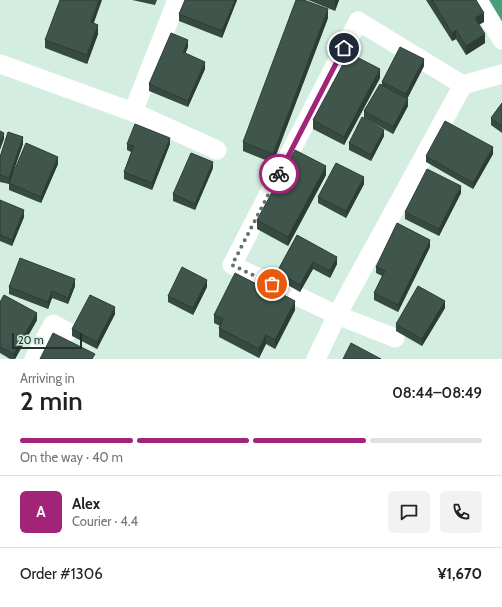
<!DOCTYPE html>
<meta charset="utf-8">
<style>
:root{--surface:#fff;--page:#f2f2f2;--text:#222;--muted:#767676;--line:#e0e0e0;--accent:#a12478}
body{margin:0;font-family:Cabin,sans-serif;background:var(--page);color:var(--text);height:100vh;display:flex;flex-direction:column;font-size:15px;white-space:nowrap}
*{box-sizing:border-box;margin:0}
p{font-size:13px;color:var(--muted)}
.icon{flex:none;width:22px;height:22px;fill:none;stroke:currentColor;stroke-width:2;stroke-linecap:round;stroke-linejoin:round}
.map{position:relative;height:359px;overflow:hidden}
.details{display:flex;flex-direction:column;background:var(--surface);flex:1}
.details>*{flex:none}
.scale{position:absolute;left:12px;bottom:10px;width:70px;box-sizing:border-box;padding-left:4px;border:2px solid #262f2b;border-top:0;font-size:11px;line-height:14px;white-space:nowrap;color:#262f2b;-webkit-text-stroke:3px #d4ede1;paint-order:stroke}
.pin{position:absolute;display:grid;place-items:center;width:34px;height:34px;color:#fff;margin:-17px;border:2px solid #fff;border-radius:50%;box-shadow:0 1px 4px #0007}
.courier{position:absolute;display:grid;place-items:center;width:40px;height:40px;margin:-20px;border:3px solid #a12478;border-radius:50%;background:#fff;color:#222;box-shadow:0 1px 5px #0007}
.summary em{font-style:normal;font-weight:600}
.summary div{display:flex;flex-direction:column-reverse}
.summary{display:flex;align-items:center;justify-content:space-between;height:68px;padding:0 20px}
h1{font-size:26px;font-weight:600;line-height:30px}
.bar{display:grid;grid-template-columns:repeat(4,1fr);gap:6px 4px;align-content:center;height:48px;padding:0 20px}
.bar i{height:5px;border-radius:3px;background:var(--line)}
.bar .selected{background:var(--accent)}
.bar p{grid-column:span 4}
.line{display:flex;align-items:center;gap:10px;padding:0 20px;border-top:1px solid var(--line)}
.line div{flex:1}
.round{display:grid;place-items:center;flex:none;width:42px;height:42px;border-radius:6px;background:var(--page)}
.map>svg:first-child{display:block}
</style>
<div class="map">
<svg width="502" height="359" viewBox="0 0 502 359">
<rect width="100%" height="100%" fill="#d4ede1"/>
<g fill="none" stroke-linecap="round" stroke-linejoin="round">
<path stroke="#499d7b" stroke-width="42" d="M 493,0 L 502,15"/>
<g stroke="#fff" stroke-width="19">
<path d="M 478,0 L 502,40"/>
<path d="M 0,64 L 133,112 L 217,150"/>
<path d="M 133,112 L 177,0"/>
<path d="M 395,338 L 337,315 L 232,265 L 358,21 L 463,85"/>
<path d="M 34,359 L 53,324 L 68,332"/>
<path d="M 316,359 L 337,315 L 463,85 L 502,74"/>
</g>
</g>
<g fill="#374a41">
<path d="M 132,0 L 157,0 L 155,5 Z"/>
<path d="M 237,0 L 222,38 L 179,21 L 179,14 Z"/>
<path d="M 308,0 L 339,0 L 335,11 Z"/>
<path d="M 426,0 L 476,0 L 484,22 L 479,24 L 485,43 L 466,55 L 456,39 L 452,41 Z"/>
<path d="M 328,18 L 273,163 L 243,151 L 243,142 Z"/>
<path d="M 94,23 L 98,34 L 87,64 L 45,48 L 45,40 Z"/>
<path d="M 188,47 L 185,54 L 205,69 L 188,107 L 149,91 L 149,84 Z"/>
<path d="M 424,66 L 407,99 L 408,106 L 393,134 L 364,118 L 364,111 L 382,85 L 382,82 Z"/>
<path d="M 380,78 L 344,145 L 313,129 L 313,120 Z"/>
<path d="M 502,103 L 502,133 L 491,125 L 491,118 Z"/>
<path d="M 384,136 L 371,161 L 349,150 L 349,143 Z"/>
<path d="M 23,144 L 9,184 L 0,182 L 0,157 Z"/>
<path d="M 127,144 L 170,144 L 152,190 L 124,179 L 124,172 L 131,152 L 127,150 Z"/>
<path d="M 493,154 L 473,189 L 426,162 L 426,156 Z"/>
<path d="M 58,164 L 41,203 L 9,190 L 9,183 Z"/>
<path d="M 213,168 L 195,210 L 173,201 L 173,194 Z"/>
<path d="M 326,175 L 288,246 L 257,229 L 257,220 Z"/>
<path d="M 364,184 L 346,218 L 318,203 L 318,197 Z"/>
<path d="M 461,193 L 439,236 L 405,219 L 405,212 Z"/>
<path d="M 0,200 L 24,217 L 12,246 L 0,241 Z"/>
<path d="M 297,235 L 337,264 L 330,278 L 313,269 L 300,292 L 277,279 L 277,272 Z"/>
<path d="M 430,247 L 398,312 L 374,300 L 374,293 L 382,276 L 376,273 L 376,267 Z"/>
<path d="M 75,286 L 68,304 L 52,298 L 48,309 L 9,294 L 9,287 Z"/>
<path d="M 207,287 L 193,315 L 168,302 L 168,296 Z"/>
<path d="M 0,302 L 37,320 L 15,359 L 10,359 L 0,353 Z"/>
<path d="M 445,308 L 422,346 L 396,331 L 396,324 Z"/>
<path d="M 295,310 L 275,349 L 266,344 L 259,358 L 219,337 L 219,328 L 220,326 L 214,323 L 214,315 Z"/>
<path d="M 115,314 L 97,349 L 72,336 L 72,329 Z"/>
</g>
<g fill="#2d3c35">
<path d="M 99,0 L 102,0 L 91,31 L 91,22 Z"/>
<path d="M 235,0 L 237,0 L 222,38 L 222,31 Z"/>
<path d="M 335,0 L 339,0 L 335,11 Z"/>
<path d="M 328,9 L 328,18 L 273,163 L 273,154 Z"/>
<path d="M 484,13 L 484,22 L 475,27 L 475,18 Z"/>
<path d="M 98,25 L 98,34 L 87,64 L 87,55 Z"/>
<path d="M 456,30 L 456,39 L 452,41 L 452,33 Z"/>
<path d="M 485,34 L 485,43 L 466,55 L 466,46 Z"/>
<path d="M 188,40 L 188,47 L 183,59 L 183,52 Z"/>
<path d="M 424,59 L 424,66 L 406,101 L 406,94 Z"/>
<path d="M 205,62 L 205,69 L 188,107 L 188,101 Z"/>
<path d="M 380,69 L 380,78 L 344,145 L 344,137 Z"/>
<path d="M 408,99 L 408,106 L 393,134 L 393,127 Z"/>
<path d="M 384,130 L 384,136 L 371,161 L 371,155 Z"/>
<path d="M 4,133 L 4,139 L 0,150 L 0,144 Z"/>
<path d="M 23,137 L 23,144 L 9,184 L 9,178 Z"/>
<path d="M 170,138 L 170,144 L 152,190 L 152,183 Z"/>
<path d="M 493,147 L 493,154 L 473,189 L 473,183 Z"/>
<path d="M 58,157 L 58,164 L 41,203 L 41,197 Z"/>
<path d="M 213,162 L 213,168 L 195,210 L 195,204 Z"/>
<path d="M 326,166 L 326,175 L 288,246 L 288,237 Z"/>
<path d="M 364,177 L 364,184 L 346,218 L 346,211 Z"/>
<path d="M 461,186 L 461,193 L 439,236 L 439,229 Z"/>
<path d="M 24,210 L 24,217 L 12,246 L 12,240 Z"/>
<path d="M 430,240 L 430,247 L 398,312 L 398,305 Z"/>
<path d="M 337,257 L 337,264 L 330,278 L 330,271 Z"/>
<path d="M 313,262 L 313,269 L 300,292 L 300,285 Z"/>
<path d="M 75,279 L 75,286 L 68,304 L 68,298 Z"/>
<path d="M 207,280 L 207,287 L 193,315 L 193,308 Z"/>
<path d="M 52,291 L 52,298 L 48,309 L 48,302 Z"/>
<path d="M 295,301 L 295,310 L 275,349 L 275,340 Z"/>
<path d="M 445,301 L 445,308 L 422,346 L 422,339 Z"/>
<path d="M 115,307 L 115,314 L 97,349 L 97,342 Z"/>
<path d="M 37,313 L 37,320 L 15,359 L 14,359 L 14,354 Z"/>
<path d="M 266,335 L 266,344 L 259,358 L 259,349 Z"/>
</g>
<g fill="#40564c" stroke="#2d3c35">
<path d="M 60,0 L 99,0 L 91,22 L 98,25 L 87,55 L 45,40 Z"/>
<path d="M 185,0 L 235,0 L 222,31 L 179,14 Z"/>
<path d="M 296,0 L 304,0 L 328,9 L 273,154 L 243,142 Z"/>
<path d="M 432,0 L 476,0 L 484,13 L 475,18 L 485,34 L 466,46 L 456,30 L 452,33 Z"/>
<path d="M 171,33 L 188,40 L 183,52 L 205,62 L 188,101 L 149,84 Z"/>
<path d="M 400,47 L 424,59 L 406,94 L 382,82 Z"/>
<path d="M 349,53 L 380,69 L 344,137 L 313,120 Z"/>
<path d="M 380,84 L 408,99 L 393,127 L 364,111 Z"/>
<path d="M 502,103 L 502,126 L 491,118 Z"/>
<path d="M 362,117 L 384,130 L 371,155 L 349,143 Z"/>
<path d="M 445,121 L 493,147 L 473,183 L 426,156 Z"/>
<path d="M 135,124 L 170,138 L 152,183 L 124,172 L 134,146 L 127,144 Z"/>
<path d="M 0,131 L 4,133 L 0,144 Z"/>
<path d="M 8,132 L 23,137 L 9,178 L 0,175 L 0,157 Z"/>
<path d="M 26,143 L 58,157 L 41,197 L 9,183 Z"/>
<path d="M 295,150 L 326,166 L 288,237 L 257,220 Z"/>
<path d="M 191,153 L 213,162 L 195,204 L 173,194 Z"/>
<path d="M 336,163 L 364,177 L 346,211 L 318,197 Z"/>
<path d="M 427,169 L 461,186 L 439,229 L 405,212 Z"/>
<path d="M 0,200 L 24,210 L 12,240 L 0,235 Z"/>
<path d="M 397,223 L 430,240 L 398,305 L 374,293 L 385,271 L 376,267 Z"/>
<path d="M 297,235 L 337,257 L 330,271 L 313,262 L 300,285 L 277,272 Z"/>
<path d="M 20,258 L 75,279 L 68,298 L 52,291 L 48,302 L 9,287 Z"/>
<path d="M 182,267 L 207,280 L 193,308 L 168,296 Z"/>
<path d="M 235,273 L 278,295 L 280,293 L 295,301 L 275,340 L 266,335 L 259,349 L 219,328 L 223,319 L 214,315 Z"/>
<path d="M 418,286 L 445,301 L 422,339 L 396,324 Z"/>
<path d="M 4,295 L 37,313 L 14,354 L 0,347 L 0,302 Z"/>
<path d="M 90,295 L 115,307 L 97,342 L 72,329 Z"/>
<path d="M 53,333 L 95,354 L 92,359 L 40,359 Z"/>
<path d="M 351,343 L 381,359 L 343,359 Z"/>
</g>
<g fill="none" stroke-linecap="round" stroke-linejoin="round">
<path stroke="#63726b" stroke-width="4" stroke-dasharray="0 7.2" d="M 272,284 L 232,265 L 279,174"/>
<path stroke="#a12478" stroke-width="5" d="M 279,174 L 344,48"/>
</g>
</svg>
<div class="scale">20 m</div>
<div class="pin" style="left:272px;top:284px;background:#ea580c"><svg class="icon" aria-label="bag" viewBox="0 0 24 24"><path d="M5 8h14l-1 12H6zM9 8a3 3 0 0 1 6 0"/></svg></div>
<div class="pin" style="left:344px;top:48px;background:#1f2937"><svg class="icon" aria-label="home" viewBox="0 0 24 24"><path d="M3 11l9-7 9 7M6 9v11h12V9"/></svg></div>
<div class="courier" style="left:279px;top:174px"><svg class="icon" aria-label="bike" viewBox="0 0 24 24"><circle cx="6" cy="16" r="4"/><circle cx="18" cy="16" r="4"/><path d="M6 16l4-8h5l3 8M10 8l3 8H6M13 5h3"/></svg></div>
</div>
<section class="details">
<div class="summary"><div><h1>2 min</h1><p>Arriving in</p></div><em>08:44–08:49</em></div>
<div class="bar"><i class="selected"></i><i class="selected"></i><i class="selected"></i><i></i><p>On the way · 40 m</p></div>
<div class="line" style="height:72px"><b class="round" style="background:var(--accent);color:#fff">A</b><div><b>Alex</b><p>Courier · 4.4</p></div><a class="round"><svg class="icon" aria-label="chat" viewBox="0 0 24 24"><path d="M4 5h16v11H9l-5 4z"/></svg></a><a class="round"><svg class="icon" aria-label="phone" viewBox="0 0 24 24"><path d="M5 4h4l2 5-3 2q2 4 5 5l2-3 5 2v4C11 20 4 13 5 4z"/></svg></a></div>
<div class="line" style="height:52px"><div>Order #1306</div><b>¥1,670</b></div>
</section>
